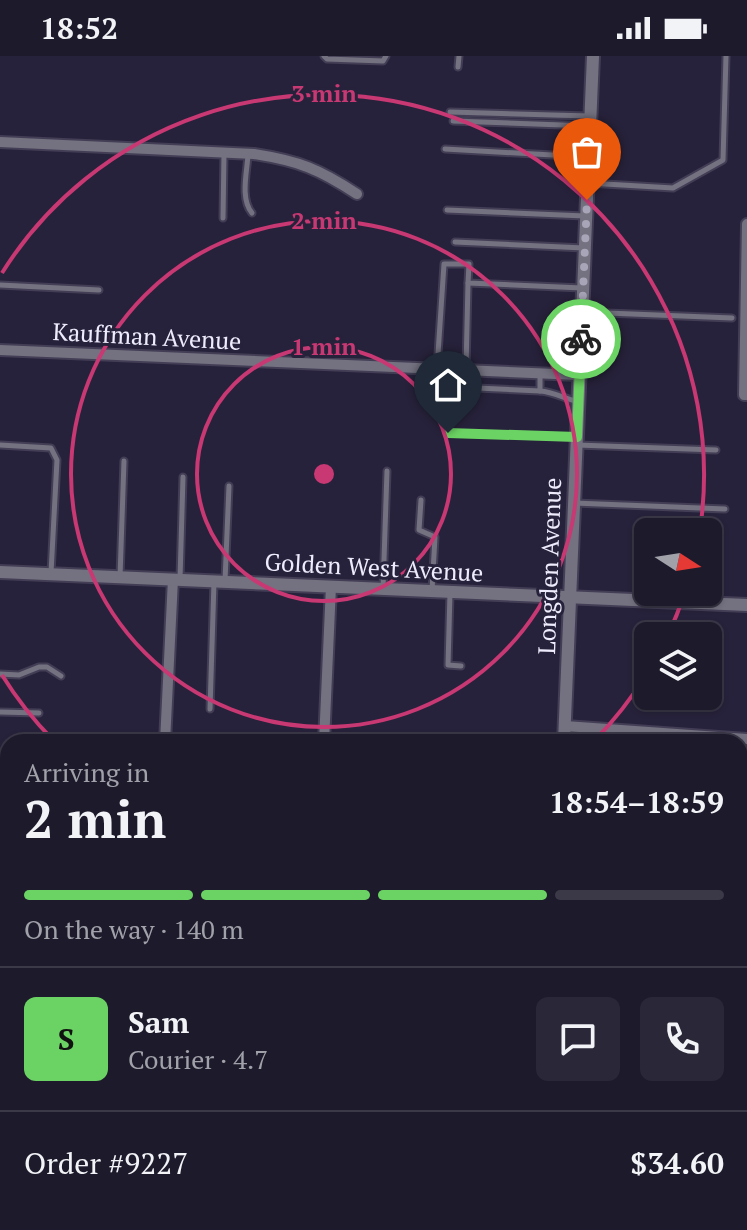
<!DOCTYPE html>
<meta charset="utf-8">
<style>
:root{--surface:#1d1a2c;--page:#2a2738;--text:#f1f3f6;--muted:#a0a1a9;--line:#3b3848;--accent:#6bd363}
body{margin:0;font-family:"PT Serif",serif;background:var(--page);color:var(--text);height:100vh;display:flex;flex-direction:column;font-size:30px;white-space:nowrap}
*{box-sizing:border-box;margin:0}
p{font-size:26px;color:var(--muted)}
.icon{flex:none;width:44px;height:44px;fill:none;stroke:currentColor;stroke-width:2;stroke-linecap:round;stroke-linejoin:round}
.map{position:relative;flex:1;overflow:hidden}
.panel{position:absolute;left:0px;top:678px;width:748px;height:496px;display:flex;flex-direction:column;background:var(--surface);border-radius:24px 24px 0 0;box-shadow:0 2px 6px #0004,0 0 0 2px var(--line)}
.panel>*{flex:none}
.needle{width:52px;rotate:102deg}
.tools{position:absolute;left:634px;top:462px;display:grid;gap:16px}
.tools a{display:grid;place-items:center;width:88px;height:88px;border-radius:12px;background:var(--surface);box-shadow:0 2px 6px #0004,0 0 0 2px var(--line);font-size:40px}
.pin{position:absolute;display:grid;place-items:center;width:68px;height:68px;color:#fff;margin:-82px -34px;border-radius:50% 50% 50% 0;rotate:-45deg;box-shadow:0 0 8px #0007}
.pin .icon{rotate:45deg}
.courier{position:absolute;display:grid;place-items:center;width:80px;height:80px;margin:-40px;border:6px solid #6bd363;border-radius:50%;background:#fff;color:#222;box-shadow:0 2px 10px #0007}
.headline em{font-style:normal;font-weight:700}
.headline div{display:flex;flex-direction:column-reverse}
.headline{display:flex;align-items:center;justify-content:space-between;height:136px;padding:0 24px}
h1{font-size:52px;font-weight:700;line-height:60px}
.bar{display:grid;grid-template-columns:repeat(4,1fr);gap:12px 8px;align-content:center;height:96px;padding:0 24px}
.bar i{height:10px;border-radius:6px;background:var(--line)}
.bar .active{background:var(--accent)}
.bar p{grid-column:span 4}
.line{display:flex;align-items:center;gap:20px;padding:0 24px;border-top:2px solid var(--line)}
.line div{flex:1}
.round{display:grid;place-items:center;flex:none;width:84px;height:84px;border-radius:12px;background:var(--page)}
.status{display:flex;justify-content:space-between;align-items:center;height:56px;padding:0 40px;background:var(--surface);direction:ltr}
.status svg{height:22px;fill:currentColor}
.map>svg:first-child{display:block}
</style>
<div class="status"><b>18:52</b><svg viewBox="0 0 49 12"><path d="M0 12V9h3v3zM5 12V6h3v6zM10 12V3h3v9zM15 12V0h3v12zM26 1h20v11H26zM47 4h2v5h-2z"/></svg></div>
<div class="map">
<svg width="747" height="1174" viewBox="0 0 747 1174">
<rect width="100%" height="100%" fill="#27223b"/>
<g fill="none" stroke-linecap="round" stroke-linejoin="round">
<defs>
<g id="service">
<path d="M 324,0 L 327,3 L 383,5 L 386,0"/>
<path d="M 458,11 L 459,0"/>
<path d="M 450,56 L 589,60"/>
<path d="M 453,65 L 589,70"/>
<path d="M 445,93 L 588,101"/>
<path d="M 248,99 C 247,116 240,143 252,157"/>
<path d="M 588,127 L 673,132 L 723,104 L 726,0"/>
<path d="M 447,154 L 585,160"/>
<path d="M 223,162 L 224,98"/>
<path d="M 455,186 L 584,192"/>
<path d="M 0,229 L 99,234"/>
<path d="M 582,256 L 732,262"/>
<path d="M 431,313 L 432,330 L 540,335 L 540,318"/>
<path d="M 437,313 L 444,208 L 469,208 L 468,227 L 582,232"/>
<path d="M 466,313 L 468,227"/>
<path d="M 540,335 C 554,336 563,342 576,345"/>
<path d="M 448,377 L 576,381"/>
<path d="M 0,389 L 51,392 L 57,404 L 51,517"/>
<path d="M 577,389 L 716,394"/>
<path d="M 421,444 L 419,474 L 435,481 L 432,534"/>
<path d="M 574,447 L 725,453"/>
<path d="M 120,521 L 124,405"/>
<path d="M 180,523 L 183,421"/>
<path d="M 225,525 L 229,430"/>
<path d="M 383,533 L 387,415"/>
<path d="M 450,537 L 448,609 L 461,610"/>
<path d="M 0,618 L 19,619 L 39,611 L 47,611 L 61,620"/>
<path d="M 210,653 L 214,526"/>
<path d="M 0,656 L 39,657"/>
<path d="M 0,708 L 8,709"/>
<path d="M 0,834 L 8,834"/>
<path d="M 0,984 L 8,985"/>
</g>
<g id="minor">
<path d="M 0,86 L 254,98 C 299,105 319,113 357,138"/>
<path d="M 747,168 L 744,339 L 747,339"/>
<path d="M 0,294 L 579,319"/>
<path d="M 565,670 L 747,683"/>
<path d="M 165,686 L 173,523"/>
<path d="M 324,686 L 331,530"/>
<path d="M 0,876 L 8,879"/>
</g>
<g id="tertiary">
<path d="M 0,516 L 747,549"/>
<path d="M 564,686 L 593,0"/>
</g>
<g id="secondary">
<path d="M 0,1145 L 8,1145"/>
<path d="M 0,1162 L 8,1163"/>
<path d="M 86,1166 L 273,1174"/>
<path d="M 495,1166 L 669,1174"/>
</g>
</defs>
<use href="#service" stroke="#433e56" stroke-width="9"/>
<use href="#minor" stroke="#433e56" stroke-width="14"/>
<use href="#tertiary" stroke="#433e56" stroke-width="16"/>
<use href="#secondary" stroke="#433e56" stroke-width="18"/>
<use href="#service" stroke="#747280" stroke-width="5"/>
<use href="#minor" stroke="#747280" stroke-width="10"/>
<use href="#tertiary" stroke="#747280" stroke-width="12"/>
<use href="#secondary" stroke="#a19eb3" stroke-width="14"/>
</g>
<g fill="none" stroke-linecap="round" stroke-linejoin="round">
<path stroke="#a8a5b8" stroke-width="8" stroke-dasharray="0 14.4" d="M 581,283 L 587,144"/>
<path stroke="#6bd363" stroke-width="10" d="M 448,377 L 577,381 L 581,283"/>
</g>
<g fill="none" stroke="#c83873" stroke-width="4">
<circle cx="324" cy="418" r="127"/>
<circle cx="324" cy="418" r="253"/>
<path d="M684 539A380 380 0 0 1 668 579M646 619A380 380 0 0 1 595 684M53 684A380 380 0 0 1 2 619M2 217A380 380 0 0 1 700 474"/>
</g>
<g text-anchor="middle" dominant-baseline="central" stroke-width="6" stroke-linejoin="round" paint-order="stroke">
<g font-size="24" fill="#edebfc" stroke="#27223b">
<text transform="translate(147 280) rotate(3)">Kauffman Avenue</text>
<text transform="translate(549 510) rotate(-88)">Longden Avenue</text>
<text transform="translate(374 511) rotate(3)">Golden West Avenue</text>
</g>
</g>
<circle cx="324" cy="418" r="12" fill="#c83873" stroke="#27223b" stroke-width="4"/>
<g font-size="24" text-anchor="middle" font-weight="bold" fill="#c83873" stroke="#27223b" stroke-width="6" stroke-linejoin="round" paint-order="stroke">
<text x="324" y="46">3 min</text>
<text x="324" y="173">2 min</text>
<text x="324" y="299">1 min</text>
</g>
</svg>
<div class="tools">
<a><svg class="needle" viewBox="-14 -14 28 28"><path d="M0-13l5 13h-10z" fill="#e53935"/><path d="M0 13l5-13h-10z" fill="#a0a1a9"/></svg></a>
<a><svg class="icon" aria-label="layers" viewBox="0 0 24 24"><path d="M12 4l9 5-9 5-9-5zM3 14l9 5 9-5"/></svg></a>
</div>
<div class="pin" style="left:587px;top:144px;background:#ea580c"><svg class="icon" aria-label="bag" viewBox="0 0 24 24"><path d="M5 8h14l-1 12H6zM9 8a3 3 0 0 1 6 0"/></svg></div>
<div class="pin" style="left:448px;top:377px;background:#1f2937"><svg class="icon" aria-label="home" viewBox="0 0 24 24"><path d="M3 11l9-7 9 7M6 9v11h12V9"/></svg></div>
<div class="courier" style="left:581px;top:283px"><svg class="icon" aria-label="bike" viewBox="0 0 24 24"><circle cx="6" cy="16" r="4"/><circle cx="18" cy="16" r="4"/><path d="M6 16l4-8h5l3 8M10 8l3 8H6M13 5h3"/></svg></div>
<section class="panel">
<div class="headline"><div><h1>2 min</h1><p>Arriving in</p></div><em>18:54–18:59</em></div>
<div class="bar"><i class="active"></i><i class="active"></i><i class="active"></i><i></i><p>On the way · 140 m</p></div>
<div class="line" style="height:144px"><b class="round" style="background:var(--accent);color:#111">S</b><div><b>Sam</b><p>Courier · 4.7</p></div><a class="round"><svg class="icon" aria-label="chat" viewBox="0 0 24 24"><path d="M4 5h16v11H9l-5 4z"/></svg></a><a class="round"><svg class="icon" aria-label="phone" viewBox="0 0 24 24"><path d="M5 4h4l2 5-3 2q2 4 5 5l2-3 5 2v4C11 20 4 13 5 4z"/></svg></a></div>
<div class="line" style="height:104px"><div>Order #9227</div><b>$34.60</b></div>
</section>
</div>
